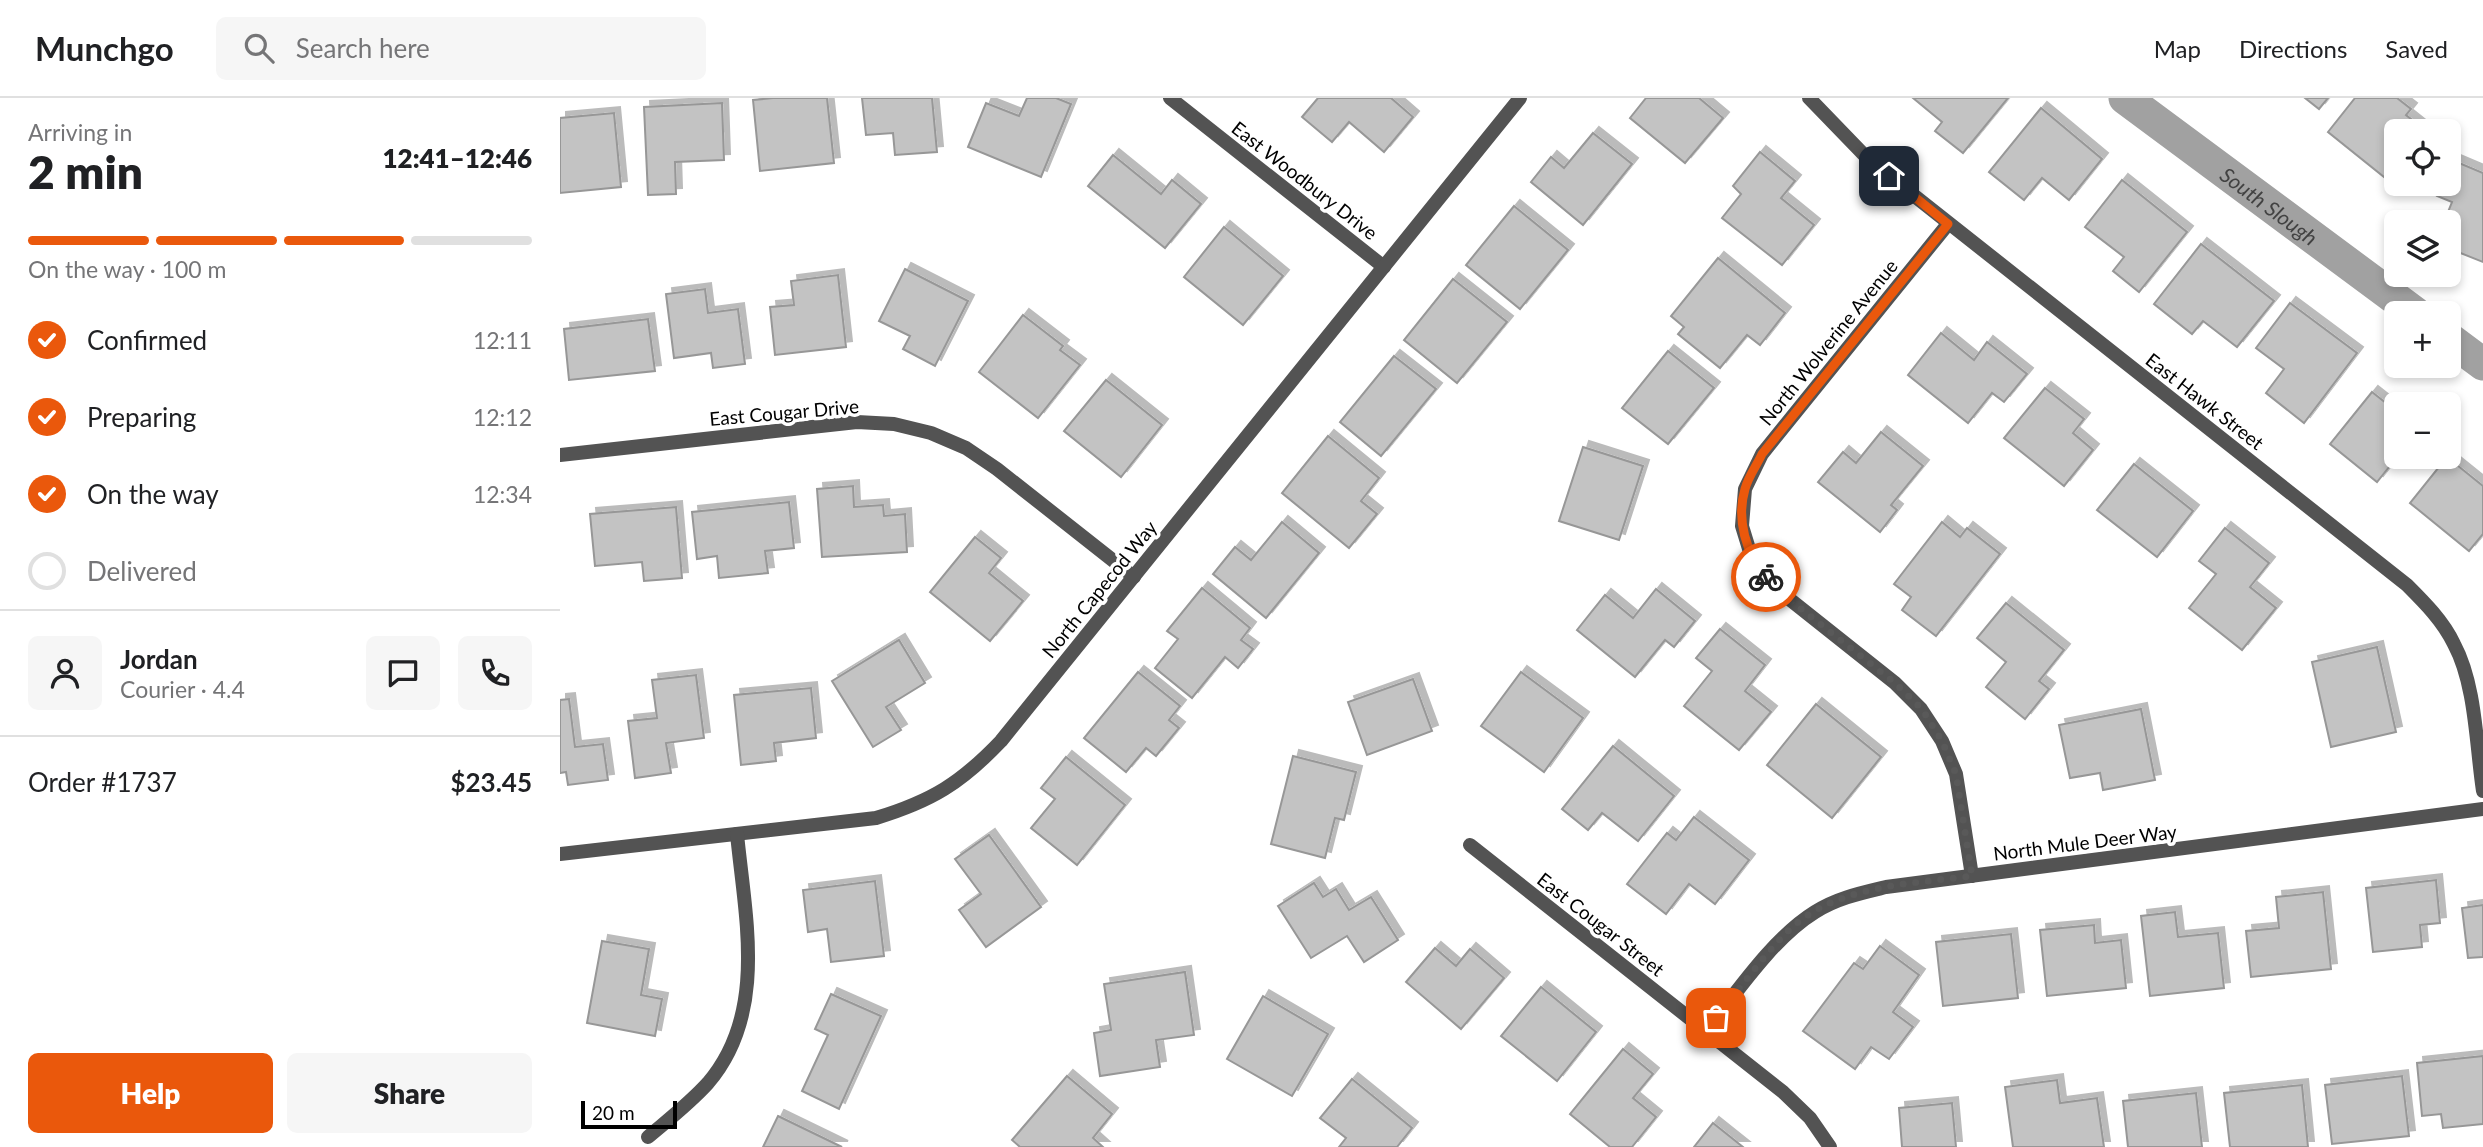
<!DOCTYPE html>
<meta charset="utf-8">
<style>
:root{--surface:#fff;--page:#f6f6f6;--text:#202124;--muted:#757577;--line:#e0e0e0;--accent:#ea580c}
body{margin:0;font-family:Lato,sans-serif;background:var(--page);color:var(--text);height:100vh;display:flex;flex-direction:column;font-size:26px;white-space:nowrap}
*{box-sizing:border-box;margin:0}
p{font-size:23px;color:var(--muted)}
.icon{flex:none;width:38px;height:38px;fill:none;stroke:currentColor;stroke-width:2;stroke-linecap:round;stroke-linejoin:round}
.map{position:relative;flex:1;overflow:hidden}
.details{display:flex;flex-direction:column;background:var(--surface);width:560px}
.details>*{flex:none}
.tools{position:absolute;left:1824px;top:21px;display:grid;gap:14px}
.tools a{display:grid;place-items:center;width:77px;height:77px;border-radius:10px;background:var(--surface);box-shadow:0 4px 10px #0003;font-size:35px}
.scale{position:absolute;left:21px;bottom:18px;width:96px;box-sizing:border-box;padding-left:7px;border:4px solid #000;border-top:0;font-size:19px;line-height:24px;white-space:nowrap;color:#000;-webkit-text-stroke:5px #fff;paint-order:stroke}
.pin{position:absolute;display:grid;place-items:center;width:60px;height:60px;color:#fff;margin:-30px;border-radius:14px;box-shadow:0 4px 10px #0006}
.courier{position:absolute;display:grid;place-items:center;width:70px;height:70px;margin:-35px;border:5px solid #ea580c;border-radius:50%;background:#fff;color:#222;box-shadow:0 2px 9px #0007}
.headline em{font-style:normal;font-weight:800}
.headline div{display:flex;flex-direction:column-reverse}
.headline{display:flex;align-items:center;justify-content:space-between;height:119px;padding:0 28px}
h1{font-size:46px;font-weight:800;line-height:52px}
.bar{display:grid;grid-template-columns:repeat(4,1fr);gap:10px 7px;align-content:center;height:84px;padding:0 28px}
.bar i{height:9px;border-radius:5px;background:var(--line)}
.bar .active{background:var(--accent)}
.bar p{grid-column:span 4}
.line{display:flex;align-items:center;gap:18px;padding:0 28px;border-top:2px solid var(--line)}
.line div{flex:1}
.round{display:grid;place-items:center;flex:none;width:74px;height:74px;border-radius:10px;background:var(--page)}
ol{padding:0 28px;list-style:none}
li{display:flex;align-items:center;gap:21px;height:77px}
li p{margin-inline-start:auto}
li .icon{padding:7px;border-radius:50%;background:var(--accent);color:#fff;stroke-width:4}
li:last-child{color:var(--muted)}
li i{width:38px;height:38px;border:4px solid var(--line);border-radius:50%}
.button{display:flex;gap:14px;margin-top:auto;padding:14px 28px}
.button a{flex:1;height:80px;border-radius:10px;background:var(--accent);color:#fff;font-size:28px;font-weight:800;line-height:80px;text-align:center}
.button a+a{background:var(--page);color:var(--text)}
header{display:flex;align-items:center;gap:42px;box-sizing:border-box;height:98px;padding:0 35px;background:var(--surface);border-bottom:2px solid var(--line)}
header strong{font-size:33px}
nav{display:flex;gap:38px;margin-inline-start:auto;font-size:24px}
.search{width:490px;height:63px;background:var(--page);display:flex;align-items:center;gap:18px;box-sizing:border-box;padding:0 24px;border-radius:10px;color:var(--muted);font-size:26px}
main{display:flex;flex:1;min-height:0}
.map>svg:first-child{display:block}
</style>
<header>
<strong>Munchgo</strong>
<div class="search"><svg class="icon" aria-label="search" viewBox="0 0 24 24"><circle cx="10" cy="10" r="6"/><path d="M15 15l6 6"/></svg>Search here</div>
<nav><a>Map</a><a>Directions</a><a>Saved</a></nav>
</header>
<main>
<section class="details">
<div class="headline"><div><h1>2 min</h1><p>Arriving in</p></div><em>12:41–12:46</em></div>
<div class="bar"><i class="active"></i><i class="active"></i><i class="active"></i><i></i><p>On the way · 100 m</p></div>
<ol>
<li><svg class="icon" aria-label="check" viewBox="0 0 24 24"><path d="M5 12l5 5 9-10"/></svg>Confirmed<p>12:11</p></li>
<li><svg class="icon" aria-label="check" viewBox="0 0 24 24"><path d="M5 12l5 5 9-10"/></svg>Preparing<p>12:12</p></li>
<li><svg class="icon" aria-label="check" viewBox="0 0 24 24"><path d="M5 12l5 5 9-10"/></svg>On the way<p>12:34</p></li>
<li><i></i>Delivered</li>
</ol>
<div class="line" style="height:126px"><a class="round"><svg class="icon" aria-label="person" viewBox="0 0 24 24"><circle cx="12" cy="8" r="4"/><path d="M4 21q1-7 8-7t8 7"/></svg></a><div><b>Jordan</b><p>Courier · 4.4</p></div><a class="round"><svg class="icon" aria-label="chat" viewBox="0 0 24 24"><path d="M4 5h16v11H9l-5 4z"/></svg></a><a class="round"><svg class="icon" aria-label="phone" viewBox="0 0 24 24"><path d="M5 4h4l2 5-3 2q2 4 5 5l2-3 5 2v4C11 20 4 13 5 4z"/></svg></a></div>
<div class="line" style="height:91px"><div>Order #1737</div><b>$23.45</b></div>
<div class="button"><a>Help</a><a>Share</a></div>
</section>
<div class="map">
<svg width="1923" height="1049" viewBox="0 0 1923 1049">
<defs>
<filter id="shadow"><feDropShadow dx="6" dy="-6" stdDeviation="0" flood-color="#0004"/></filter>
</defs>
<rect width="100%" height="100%" fill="#fff"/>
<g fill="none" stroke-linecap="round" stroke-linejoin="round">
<g stroke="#a1a1a1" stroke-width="33">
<path id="s1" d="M 1565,0 L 1855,215"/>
<path d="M 1888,240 L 1923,266"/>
</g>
</g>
<g fill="#c3c3c3" stroke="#979797" stroke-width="2" filter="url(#shadow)">
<path d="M 213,0 L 267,0 L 274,65 L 200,73 L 193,2 Z"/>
<path d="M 302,0 L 372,0 L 377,54 L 335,57 L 333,35 L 306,37 Z"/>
<path d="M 467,0 L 496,0 L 511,6 L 481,79 L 408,49 L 426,5 L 459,18 Z"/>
<path d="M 758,0 L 831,0 L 853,19 L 824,54 L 789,24 L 772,44 L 742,19 Z"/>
<path d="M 1086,0 L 1139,0 L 1163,20 L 1125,65 L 1070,20 Z"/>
<path d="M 1353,0 L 1448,0 L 1403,55 L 1375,33 L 1382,24 Z"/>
<path d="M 1745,0 L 1768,0 L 1759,11 Z"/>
<path d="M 1795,0 L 1837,0 L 1851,11 L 1846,17 L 1866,33 L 1836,33 L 1836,86 L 1843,86 L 1839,91 L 1768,34 Z"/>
<path d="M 162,5 L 164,62 L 115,64 L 116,96 L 88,97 L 84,9 Z"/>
<path d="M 1481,10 L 1542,61 L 1509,102 L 1482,80 L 1464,102 L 1429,74 Z"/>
<path d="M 54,15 L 61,89 L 0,95 L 0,20 Z"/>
<path d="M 1033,35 L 1072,66 L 1023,127 L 971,84 L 991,59 L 1004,70 Z"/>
<path d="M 1200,54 L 1235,83 L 1221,100 L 1254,127 L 1222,167 L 1162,120 L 1181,96 L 1173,88 Z"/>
<path d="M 553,57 L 601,96 L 612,82 L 641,106 L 605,150 L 528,88 Z"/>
<path d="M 1892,62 L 1923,75 L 1923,164 L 1888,150 L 1888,124 L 1884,124 L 1892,104 L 1877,98 L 1882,86 L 1888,86 L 1888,71 Z"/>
<path d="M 1562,82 L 1627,134 L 1579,194 L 1553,173 L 1564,159 L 1525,129 Z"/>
<path d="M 954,108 L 1008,152 L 960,211 L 906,167 Z"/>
<path d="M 664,129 L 723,178 L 683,227 L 624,179 Z"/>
<path d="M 1641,146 L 1714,203 L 1677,249 L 1643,223 L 1632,236 L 1594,206 Z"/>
<path d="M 1158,160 L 1225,215 L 1200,247 L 1187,237 L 1160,270 L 1118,236 L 1124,229 L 1111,218 Z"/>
<path d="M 345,171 L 408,203 L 375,268 L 343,251 L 350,238 L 319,223 Z"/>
<path d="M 278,177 L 286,249 L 215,257 L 210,209 L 234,207 L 231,183 Z"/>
<path d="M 893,181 L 947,224 L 897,285 L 844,242 Z"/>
<path d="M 145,191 L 148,215 L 178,211 L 185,266 L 153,270 L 151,255 L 114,260 L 106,196 Z"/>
<path d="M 1730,205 L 1797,255 L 1744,325 L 1706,295 L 1724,271 L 1696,250 Z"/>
<path d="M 463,217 L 503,248 L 500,252 L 520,267 L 478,320 L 419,274 Z"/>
<path d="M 88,221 L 95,273 L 9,282 L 4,231 Z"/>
<path d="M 1381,235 L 1414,262 L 1427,244 L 1467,276 L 1444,304 L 1432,295 L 1408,325 L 1348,277 Z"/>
<path d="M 1108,253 L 1154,290 L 1108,346 L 1062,310 Z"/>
<path d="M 834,258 L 876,291 L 821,358 L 780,324 Z"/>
<path d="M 546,282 L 602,327 L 561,379 L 504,333 Z"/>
<path d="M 1485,290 L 1524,321 L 1513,335 L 1533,352 L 1504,388 L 1444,340 Z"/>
<path d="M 1812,294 L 1836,313 L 1837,359 L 1817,384 L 1770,346 Z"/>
<path d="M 1321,334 L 1363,368 L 1331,407 L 1337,412 L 1320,434 L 1258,384 L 1283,354 L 1296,365 Z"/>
<path d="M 768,338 L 819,380 L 801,403 L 817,416 L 789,450 L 722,395 Z"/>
<path d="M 1023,349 L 1083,368 L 1059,442 L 999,423 Z"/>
<path d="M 1887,359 L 1923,388 L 1923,436 L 1909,453 L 1850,405 Z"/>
<path d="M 1574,366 L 1633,413 L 1597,459 L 1537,412 Z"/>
<path d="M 293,388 L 294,409 L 323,407 L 324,418 L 345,416 L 347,454 L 262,459 L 257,391 Z"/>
<path d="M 229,404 L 234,450 L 205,453 L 208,475 L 159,480 L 157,458 L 137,461 L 132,414 Z"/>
<path d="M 116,409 L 122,480 L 84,483 L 82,464 L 35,468 L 30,416 Z"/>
<path d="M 722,424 L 759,455 L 706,520 L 653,476 L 675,449 L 691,462 Z"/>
<path d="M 1382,424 L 1400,439 L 1407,430 L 1440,456 L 1376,538 L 1342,512 L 1351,499 L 1334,486 Z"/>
<path d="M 1665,430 L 1709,465 L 1690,489 L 1716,510 L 1682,552 L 1629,510 L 1656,476 L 1639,463 Z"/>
<path d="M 415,439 L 441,460 L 429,475 L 463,503 L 430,543 L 370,494 Z"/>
<path d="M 642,490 L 690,530 L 681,542 L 693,551 L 678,570 L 665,559 L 632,600 L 595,570 L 618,541 L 607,533 Z"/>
<path d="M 1096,491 L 1135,523 L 1114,549 L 1105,542 L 1075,579 L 1017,532 L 1045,497 L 1073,520 Z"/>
<path d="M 1446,505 L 1504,552 L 1479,583 L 1489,591 L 1465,621 L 1426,589 L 1446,564 L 1417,540 Z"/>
<path d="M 1160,531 L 1205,567 L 1185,593 L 1211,614 L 1179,652 L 1124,608 L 1152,573 L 1136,560 Z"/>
<path d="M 339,542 L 365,585 L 326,609 L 341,632 L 313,649 L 272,583 Z"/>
<path d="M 1817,549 L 1836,634 L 1771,649 L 1752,564 Z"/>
<path d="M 578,574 L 620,608 L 609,622 L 619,630 L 596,658 L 586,650 L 566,674 L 524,640 Z"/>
<path d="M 961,574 L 1023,620 L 984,674 L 921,628 Z"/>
<path d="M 136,577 L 144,640 L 106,645 L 111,675 L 75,680 L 68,623 L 97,620 L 92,582 Z"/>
<path d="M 853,581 L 872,633 L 807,657 L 788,604 Z"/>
<path d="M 251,590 L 256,640 L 214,645 L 216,663 L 181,667 L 174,597 Z"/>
<path d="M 9,601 L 15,649 L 43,646 L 48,682 L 8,687 L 6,674 L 0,675 L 0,602 Z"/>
<path d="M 1256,606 L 1321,659 L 1272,720 L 1207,667 Z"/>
<path d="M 1581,611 L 1595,682 L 1543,692 L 1540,675 L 1510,680 L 1499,627 Z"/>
<path d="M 1053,648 L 1114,698 L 1078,743 L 1042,715 L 1028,732 L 1002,711 Z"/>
<path d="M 733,658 L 796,674 L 784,722 L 775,720 L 765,760 L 711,746 Z"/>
<path d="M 506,659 L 565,707 L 517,767 L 471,730 L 495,701 L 481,690 Z"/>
<path d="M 1134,719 L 1189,762 L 1155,806 L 1129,786 L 1106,816 L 1067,786 L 1107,735 L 1116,742 Z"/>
<path d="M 429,737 L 481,809 L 426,849 L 399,812 L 421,796 L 395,761 Z"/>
<path d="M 1876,782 L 1880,825 L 1860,827 L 1862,849 L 1813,854 L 1806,790 Z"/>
<path d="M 315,783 L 324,858 L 271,864 L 267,831 L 248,834 L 243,792 Z"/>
<path d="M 754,785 L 763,799 L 776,791 L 789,812 L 811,799 L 838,842 L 804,864 L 787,838 L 751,860 L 718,808 Z"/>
<path d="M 1763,794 L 1771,871 L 1691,879 L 1686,833 L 1719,830 L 1716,799 Z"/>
<path d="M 1923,807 L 1923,859 L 1908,860 L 1902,810 Z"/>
<path d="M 1615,814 L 1618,839 L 1658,835 L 1664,890 L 1590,898 L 1581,818 Z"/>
<path d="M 1534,827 L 1535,845 L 1561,842 L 1566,890 L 1487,898 L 1480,832 Z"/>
<path d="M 1451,836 L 1458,900 L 1383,908 L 1376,844 Z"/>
<path d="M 42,843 L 89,851 L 81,897 L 102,901 L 95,938 L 27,925 Z"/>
<path d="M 1320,848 L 1359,877 L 1333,914 L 1353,929 L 1329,961 L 1311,949 L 1295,971 L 1243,933 L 1294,865 L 1303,871 Z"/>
<path d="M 875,850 L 896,868 L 910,851 L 944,880 L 901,931 L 846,884 Z"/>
<path d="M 625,874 L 634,937 L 596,942 L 600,969 L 540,978 L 534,935 L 551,932 L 544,886 Z"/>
<path d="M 981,889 L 1036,934 L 997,983 L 941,938 Z"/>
<path d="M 271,896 L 321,918 L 279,1011 L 242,993 L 268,937 L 255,931 Z"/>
<path d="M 703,898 L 768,936 L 732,998 L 667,961 Z"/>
<path d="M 1063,951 L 1093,976 L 1073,1000 L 1096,1019 L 1072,1049 L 1050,1049 L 1010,1016 Z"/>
<path d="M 1923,958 L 1923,1026 L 1883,1030 L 1881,1016 L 1862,1018 L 1857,965 Z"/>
<path d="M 507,978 L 552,1016 L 533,1040 L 543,1049 L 460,1049 L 452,1042 Z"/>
<path d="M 1842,978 L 1849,1038 L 1772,1046 L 1765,987 Z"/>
<path d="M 792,981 L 852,1030 L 837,1049 L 779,1049 L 786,1040 L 760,1020 Z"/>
<path d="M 1497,982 L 1500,1005 L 1537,1000 L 1544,1049 L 1453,1049 L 1445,989 Z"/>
<path d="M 1742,987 L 1748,1049 L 1670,1049 L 1664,995 Z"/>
<path d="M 1636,995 L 1642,1049 L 1568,1049 L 1563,1003 Z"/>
<path d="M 1392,1005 L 1396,1049 L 1342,1049 L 1339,1010 Z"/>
<path d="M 218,1018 L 282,1049 L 203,1049 Z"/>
<path d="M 1153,1025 L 1183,1049 L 1134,1049 Z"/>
</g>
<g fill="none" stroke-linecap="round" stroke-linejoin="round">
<g stroke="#535353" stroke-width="14">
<path d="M 610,0 L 824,169"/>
<path d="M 1249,0 L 1309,62 L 1847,487 C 1865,505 1883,523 1894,546 C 1916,587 1916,647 1923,693"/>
<path d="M 1388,126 L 1202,356 L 1185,391 L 1182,428 L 1193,464 L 1218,492 L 1335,585 L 1361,611 L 1382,643 L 1396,676 L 1412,778"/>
<path d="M 0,357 L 297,324 L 334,326 L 371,335 L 406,350 L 437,371 L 574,479"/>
<path d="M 910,747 L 1223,994 L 1250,1020 L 1270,1049"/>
<path d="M 0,756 L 316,720 C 372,703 401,685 441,643 L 960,0"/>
<path d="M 1146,933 C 1177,894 1213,840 1255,814 C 1277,800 1301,795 1326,789 L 1923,711"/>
<path d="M 88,1039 C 108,1022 130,1005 148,985 C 208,915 185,819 177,736"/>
</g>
</g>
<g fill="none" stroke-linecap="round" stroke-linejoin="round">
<path stroke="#595959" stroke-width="7" stroke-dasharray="0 12.6" d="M 1156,920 C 1179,892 1200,862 1225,836 C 1272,787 1349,786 1412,778 L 1396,676 L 1382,643 L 1362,611 L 1335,585 L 1217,492 L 1206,479"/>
<path stroke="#ea580c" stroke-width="9" d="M 1206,479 C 1186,455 1176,422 1185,391 C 1188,379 1197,367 1202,356 L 1388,126 L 1329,78"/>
</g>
<g text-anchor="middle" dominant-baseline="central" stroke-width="7" stroke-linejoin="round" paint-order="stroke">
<g font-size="19" fill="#000" stroke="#fff">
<text transform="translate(745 82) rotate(38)">East Woodbury Drive</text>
<text transform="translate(1268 244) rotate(-51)">North Wolverine Avenue</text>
<text transform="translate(1645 303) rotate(38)">East Hawk Street</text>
<text transform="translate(224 314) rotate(-5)">East Cougar Drive</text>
<text transform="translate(539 491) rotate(-51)">North Capecod Way</text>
<text transform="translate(1525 744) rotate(-7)">North Mule Deer Way</text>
<text transform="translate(1041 826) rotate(38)">East Cougar Street</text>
</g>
<g font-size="21" font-style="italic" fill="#424242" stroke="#fff">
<text stroke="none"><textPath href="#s1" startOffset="180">South Slough</textPath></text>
</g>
</g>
</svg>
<div class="tools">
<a><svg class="icon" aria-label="locate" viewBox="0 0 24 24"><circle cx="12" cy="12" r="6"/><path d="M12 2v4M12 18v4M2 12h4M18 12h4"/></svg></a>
<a><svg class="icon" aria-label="layers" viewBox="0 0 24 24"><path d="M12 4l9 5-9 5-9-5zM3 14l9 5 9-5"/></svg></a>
<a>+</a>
<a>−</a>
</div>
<div class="scale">20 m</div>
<div class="pin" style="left:1156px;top:920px;background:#ea580c"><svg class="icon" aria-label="bag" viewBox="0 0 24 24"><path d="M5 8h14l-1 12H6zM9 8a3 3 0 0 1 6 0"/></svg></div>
<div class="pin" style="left:1329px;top:78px;background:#1f2937"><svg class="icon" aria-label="home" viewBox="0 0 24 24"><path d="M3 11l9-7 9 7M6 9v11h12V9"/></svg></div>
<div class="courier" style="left:1206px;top:479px"><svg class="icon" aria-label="bike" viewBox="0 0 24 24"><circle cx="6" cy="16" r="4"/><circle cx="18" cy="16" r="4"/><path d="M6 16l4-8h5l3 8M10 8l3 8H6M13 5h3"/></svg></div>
</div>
</main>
